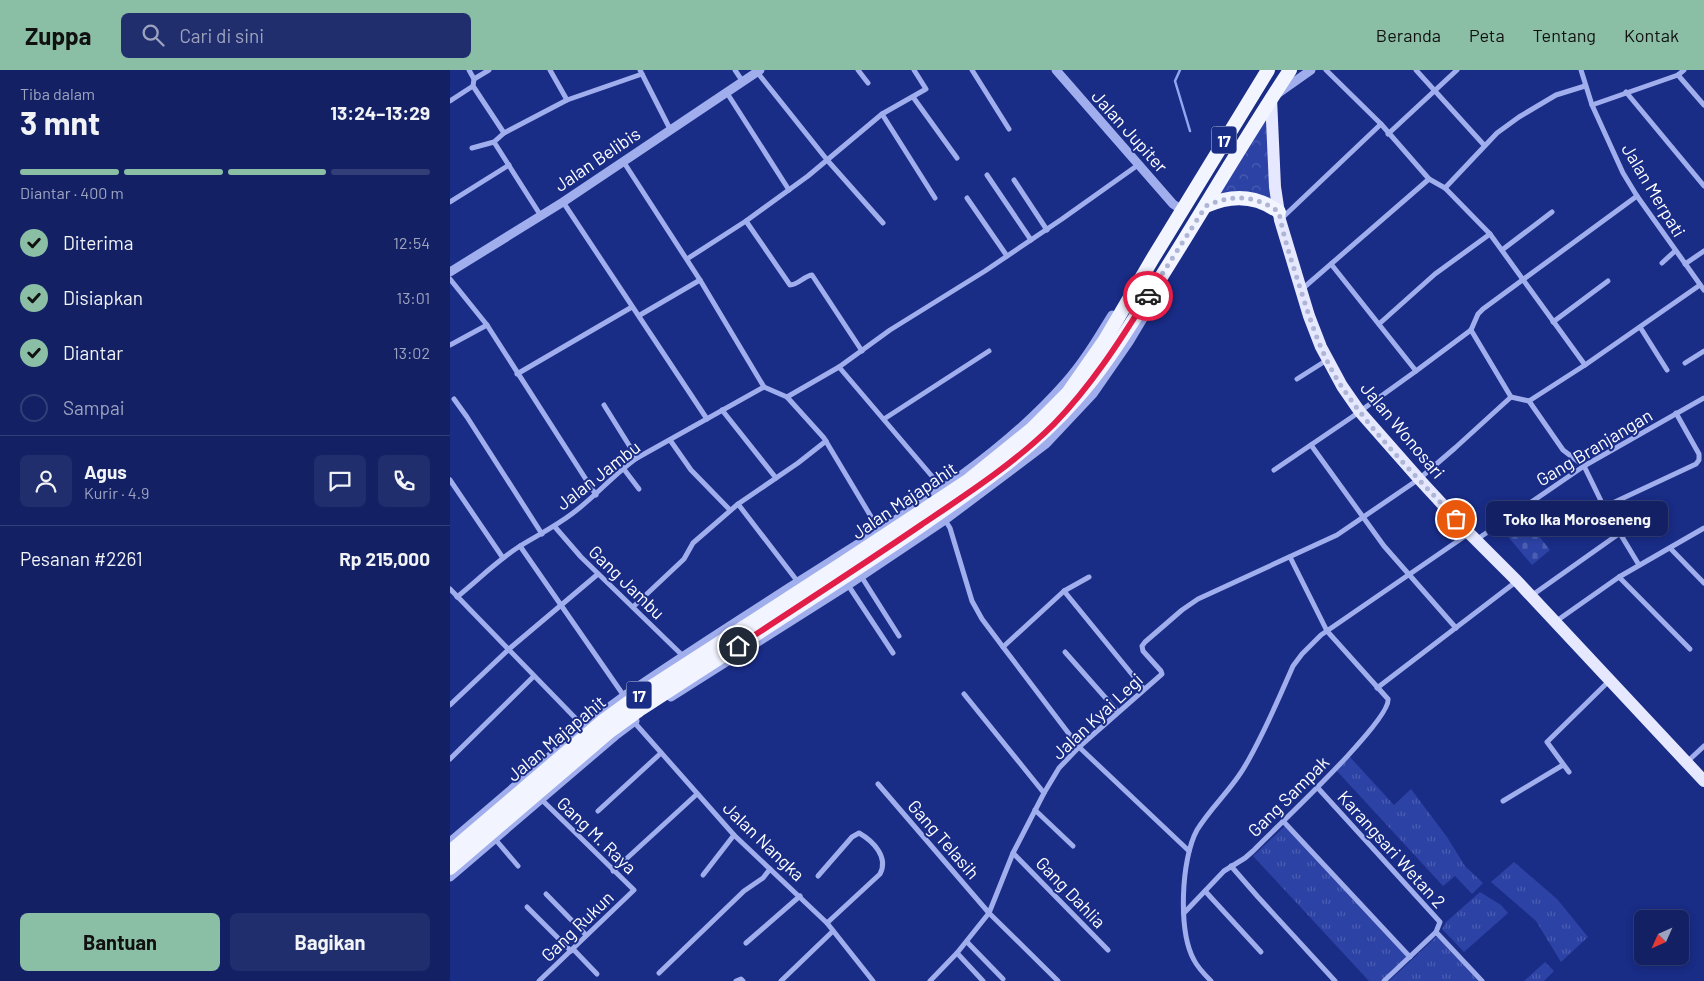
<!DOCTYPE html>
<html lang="id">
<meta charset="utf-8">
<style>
:root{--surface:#132164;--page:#202e6d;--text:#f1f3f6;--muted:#9da3bf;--line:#323e78;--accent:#8abfa5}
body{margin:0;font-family:Barlow,sans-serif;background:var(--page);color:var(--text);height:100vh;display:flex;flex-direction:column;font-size:19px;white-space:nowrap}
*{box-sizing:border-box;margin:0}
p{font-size:16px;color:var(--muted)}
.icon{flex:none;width:28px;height:28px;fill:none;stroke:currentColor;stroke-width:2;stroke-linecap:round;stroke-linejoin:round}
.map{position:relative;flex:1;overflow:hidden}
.drawer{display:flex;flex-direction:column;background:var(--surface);width:450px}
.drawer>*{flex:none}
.needle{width:32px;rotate:225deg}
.tools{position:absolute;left:1184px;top:840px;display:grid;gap:10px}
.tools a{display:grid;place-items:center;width:55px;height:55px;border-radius:8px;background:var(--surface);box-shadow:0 2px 8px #0003,0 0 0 1px var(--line);font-size:25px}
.pin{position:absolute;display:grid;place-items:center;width:42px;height:42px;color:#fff;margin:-21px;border:2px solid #fff;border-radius:50%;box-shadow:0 1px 5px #0007}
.courier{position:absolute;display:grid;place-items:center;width:50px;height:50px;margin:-25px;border:4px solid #e11d48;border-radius:50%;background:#fff;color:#222;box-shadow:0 1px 6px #0007}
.bubble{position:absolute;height:35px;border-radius:8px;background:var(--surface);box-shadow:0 2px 8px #0003,0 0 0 1px var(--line);font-size:16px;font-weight:700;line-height:35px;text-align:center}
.overview em{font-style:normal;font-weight:700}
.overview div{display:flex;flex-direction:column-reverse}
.overview{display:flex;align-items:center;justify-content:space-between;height:85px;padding:0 20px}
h1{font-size:32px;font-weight:700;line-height:38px}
.bar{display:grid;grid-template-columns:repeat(4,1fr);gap:8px 5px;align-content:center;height:60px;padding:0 20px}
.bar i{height:6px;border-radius:4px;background:var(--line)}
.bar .on{background:var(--accent)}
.bar p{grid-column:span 4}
.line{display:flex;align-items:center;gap:12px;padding:0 20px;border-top:1px solid var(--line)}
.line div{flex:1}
.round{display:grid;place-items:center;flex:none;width:52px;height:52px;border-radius:8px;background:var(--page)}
ol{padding:0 20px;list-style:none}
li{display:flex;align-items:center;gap:15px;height:55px}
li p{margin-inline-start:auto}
li .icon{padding:5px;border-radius:50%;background:var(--accent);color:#111;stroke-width:4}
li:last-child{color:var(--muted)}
li i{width:28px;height:28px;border:2px solid var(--line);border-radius:50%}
.action{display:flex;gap:10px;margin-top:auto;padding:10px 20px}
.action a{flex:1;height:58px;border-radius:8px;background:var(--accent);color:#111;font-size:20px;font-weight:700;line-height:58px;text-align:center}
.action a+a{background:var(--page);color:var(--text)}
header{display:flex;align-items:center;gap:30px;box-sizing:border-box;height:70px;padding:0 25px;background:var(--accent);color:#111}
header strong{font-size:24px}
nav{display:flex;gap:28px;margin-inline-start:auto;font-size:18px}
.search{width:350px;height:45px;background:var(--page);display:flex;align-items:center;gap:12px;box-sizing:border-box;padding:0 18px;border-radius:8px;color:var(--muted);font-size:19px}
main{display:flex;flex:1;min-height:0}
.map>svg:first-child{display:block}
</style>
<header>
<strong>Zuppa</strong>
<div class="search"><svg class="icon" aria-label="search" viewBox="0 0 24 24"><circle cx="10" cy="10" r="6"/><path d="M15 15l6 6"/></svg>Cari di sini</div>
<nav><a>Beranda</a><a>Peta</a><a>Tentang</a><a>Kontak</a></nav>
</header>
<main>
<section class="drawer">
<div class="overview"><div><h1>3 mnt</h1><p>Tiba dalam</p></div><em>13:24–13:29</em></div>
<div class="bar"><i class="on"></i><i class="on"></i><i class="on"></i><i></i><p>Diantar · 400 m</p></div>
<ol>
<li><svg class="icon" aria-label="check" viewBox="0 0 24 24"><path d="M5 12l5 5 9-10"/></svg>Diterima<p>12:54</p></li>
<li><svg class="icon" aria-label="check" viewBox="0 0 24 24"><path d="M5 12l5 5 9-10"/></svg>Disiapkan<p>13:01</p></li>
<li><svg class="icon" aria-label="check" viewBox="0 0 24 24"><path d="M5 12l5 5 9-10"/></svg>Diantar<p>13:02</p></li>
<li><i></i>Sampai</li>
</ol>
<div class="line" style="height:90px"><a class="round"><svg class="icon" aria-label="person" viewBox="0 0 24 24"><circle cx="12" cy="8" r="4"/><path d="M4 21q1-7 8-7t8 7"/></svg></a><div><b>Agus</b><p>Kurir · 4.9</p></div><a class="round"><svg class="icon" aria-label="chat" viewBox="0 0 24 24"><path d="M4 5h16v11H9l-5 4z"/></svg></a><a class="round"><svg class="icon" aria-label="phone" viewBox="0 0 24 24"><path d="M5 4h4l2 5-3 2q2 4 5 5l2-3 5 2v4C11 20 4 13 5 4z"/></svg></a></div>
<div class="line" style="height:65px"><div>Pesanan #2261</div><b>Rp 215,000</b></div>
<div class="action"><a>Bantuan</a><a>Bagikan</a></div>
</section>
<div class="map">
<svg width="1254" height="911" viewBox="0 0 1254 911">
<defs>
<pattern id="grass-tufts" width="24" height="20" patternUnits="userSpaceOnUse" patternTransform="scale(1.25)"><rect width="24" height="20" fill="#2c42a5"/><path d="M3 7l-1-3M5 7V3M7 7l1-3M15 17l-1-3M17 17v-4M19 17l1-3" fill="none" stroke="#4c5eb2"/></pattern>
<pattern id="cemetery-stones" width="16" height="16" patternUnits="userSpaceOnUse" patternTransform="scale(1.25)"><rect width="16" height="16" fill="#2c42a5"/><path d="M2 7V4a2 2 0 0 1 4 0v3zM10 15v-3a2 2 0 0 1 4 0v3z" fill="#4c5eb2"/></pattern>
<pattern id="park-crowns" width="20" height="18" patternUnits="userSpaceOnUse" patternTransform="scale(1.25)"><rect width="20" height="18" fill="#2c42a5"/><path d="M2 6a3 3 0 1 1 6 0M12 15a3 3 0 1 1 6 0" fill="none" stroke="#4c5eb2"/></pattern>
</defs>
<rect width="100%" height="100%" fill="#192c86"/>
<g fill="url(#grass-tufts)">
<path d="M 899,686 L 944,735 L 961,719 L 997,767 L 1015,796 L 1033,813 L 1022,824 L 1005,806 L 993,816 L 886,700 Z"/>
<path d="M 836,755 L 958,886 L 931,911 L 919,911 L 803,786 Z"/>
<path d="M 1064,792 L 1107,829 L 1138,867 L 1111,892 L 1086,851 L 1041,812 Z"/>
<path d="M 1030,822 L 1051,835 L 1058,843 L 1014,882 L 992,859 L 996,852 Z"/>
<path d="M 987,866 L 1028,911 L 939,911 Z"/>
<path d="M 1095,892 L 1104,901 L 1094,911 L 1074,911 Z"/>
</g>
<path fill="url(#cemetery-stones)" d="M 1069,441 L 1100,480 L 1082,495 L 1049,456 Z"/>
<path fill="url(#park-crowns)" d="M 820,39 L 826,132 L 767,127 Z"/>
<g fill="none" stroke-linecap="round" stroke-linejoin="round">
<path stroke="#92a5ef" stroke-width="2.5" d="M 730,0 L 725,11 L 740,61"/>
<g stroke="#a0aeed" stroke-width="5">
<path d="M 19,0 L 24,9 L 23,16 L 54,63"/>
<path d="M 100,0 L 117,30 L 192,4"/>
<path d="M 190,0 L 220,59"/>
<path d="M 285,0 L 293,12"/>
<path d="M 408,0 L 418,13"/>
<path d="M 464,0 L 476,19 L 432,44 L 485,128"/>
<path d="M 522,0 L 559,59"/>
<path d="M 876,0 L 931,54 L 979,109"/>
<path d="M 966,0 L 1034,75"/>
<path d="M 1131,0 L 1142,35 L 1173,103 L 1187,126 L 1254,220"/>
<path d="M 307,2 L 378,91 L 433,153"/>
<path d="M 1228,5 L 1254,35"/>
<path d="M 24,9 L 39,0"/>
<path d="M 1176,22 L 1254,116"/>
<path d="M 277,23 L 339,120"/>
<path d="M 463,27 L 507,88"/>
<path d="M 0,31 L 23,16"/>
<path d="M 1142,35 L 1228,5 L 1234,0"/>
<path d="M 938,64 L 1007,0"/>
<path d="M 44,72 L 91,146"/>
<path d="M 22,78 L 44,72 L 54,63 L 117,30"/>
<path d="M 173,91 L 250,210 L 314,317 L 337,327 L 374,368 L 429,460"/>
<path d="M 537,105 L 581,170"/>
<path d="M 564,110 L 597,160"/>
<path d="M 995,118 L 1040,164 L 1135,295"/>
<path d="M 517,128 L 557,186"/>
<path d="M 0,132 L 59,95"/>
<path d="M 113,132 L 257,349"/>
<path d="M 831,149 L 931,54"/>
<path d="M 296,151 L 340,215 C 348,215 354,206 362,205 L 412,281"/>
<path d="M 1052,180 L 1102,142"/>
<path d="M 237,189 L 296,151 L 358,106 L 432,44"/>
<path d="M 1212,193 L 1225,181"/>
<path d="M 881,194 L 966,301 L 1021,260"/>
<path d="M 1235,194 L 1254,181"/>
<path d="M 0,209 L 37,255 L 146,425"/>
<path d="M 851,220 L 979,109 L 995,118 L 1047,63 L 1069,47 L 1106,25 L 1135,16"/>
<path d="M 190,245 L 250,210"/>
<path d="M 1103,252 L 1158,211"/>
<path d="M 929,254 L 985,204 L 1040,164"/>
<path d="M 1190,257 L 1217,300"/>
<path d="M 1021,260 L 1061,327 L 1079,331 L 1135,295 L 1250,215"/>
<path d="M 1021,260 L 1028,244 L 1033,239 L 1187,126"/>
<path d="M 0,275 L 37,255"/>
<path d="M 1235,293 L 1254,281"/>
<path d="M 389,297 L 492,418"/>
<path d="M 67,304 L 182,237"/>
<path d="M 847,309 L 877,290"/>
<path d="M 337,327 L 389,297 L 440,260 L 535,201 L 612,149 L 688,95"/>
<path d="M 4,329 L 17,347 L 92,464"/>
<path d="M 1079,331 L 1113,380 L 1134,396 L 1154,437 L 1189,495"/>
<path d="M 154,335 L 187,388"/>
<path d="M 272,340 L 326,408"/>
<path d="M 434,349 L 539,281"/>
<path d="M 220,370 L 241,400 L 280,440"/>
<path d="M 861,375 L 934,476 L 1006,558"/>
<path d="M 173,398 L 189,419"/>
<path d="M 824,400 L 902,347 L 966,301"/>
<path d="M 0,410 L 53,488"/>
<path d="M 288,434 L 348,512"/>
<path d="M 1154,437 L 1246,394 L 1249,390 L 1249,384 L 1226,343"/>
<path d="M 495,450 L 500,458 L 522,531 L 532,549 L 553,577 L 629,677 L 739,781"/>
<path d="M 105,457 L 131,487 L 233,586"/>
<path d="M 1026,470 L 1134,396 L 1254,328"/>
<path d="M 70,476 L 174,626"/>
<path d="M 1220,478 L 1254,513"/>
<path d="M 411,506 L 449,566"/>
<path d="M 1169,507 L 1240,579"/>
<path d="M 398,515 L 443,583"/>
<path d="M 0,519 L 134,657"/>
<path d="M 614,521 L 694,619"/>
<path d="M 1081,526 L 1170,463"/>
<path d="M 7,527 C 28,510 48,490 70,476 C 88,465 106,456 123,443 C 146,426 164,404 187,388 L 314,317"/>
<path d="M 183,537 L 234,489 L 243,473 L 288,434 L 348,393 L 376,371"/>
<path d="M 1105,552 L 1169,507 L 1254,458"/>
<path d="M 553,577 L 614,521 L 639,507"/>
<path d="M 615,582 L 668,642"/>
<path d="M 927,618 L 1067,511"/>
<path d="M 514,624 L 594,723"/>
<path d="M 0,635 L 59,579 L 148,504"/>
<path d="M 184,652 L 284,765 L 377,853 L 423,911"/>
<path d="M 0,689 L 84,606"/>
<path d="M 1238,691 L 1254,676"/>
<path d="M 1119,702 L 1097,672 L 1159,611"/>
<path d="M 428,714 L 539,843 L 608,911"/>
<path d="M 867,717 L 990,852 L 986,862 L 934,911"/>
<path d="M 1053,731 L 1113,695"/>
<path d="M 585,740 L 623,776"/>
<path d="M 148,741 L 211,683"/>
<path d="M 833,751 L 960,887"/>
<path d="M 45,769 L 68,796"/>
<path d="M 563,783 L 658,880"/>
<path d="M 781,796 L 808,827 L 885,911"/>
<path d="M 163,801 L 247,724"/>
<path d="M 253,805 L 284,765"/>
<path d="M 368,806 L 402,767 L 409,763 C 423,771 439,787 430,804 L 377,853"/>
<path d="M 755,821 L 811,882"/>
<path d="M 96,824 L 136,865"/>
<path d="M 77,837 L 121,881"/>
<path d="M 734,843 L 774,801 L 795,788 L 803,781 C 823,760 942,650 938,629 L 877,561 L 840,487"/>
<path d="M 986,862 L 1032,911"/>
<path d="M 517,872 L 553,909"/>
<path d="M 296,873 L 350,826"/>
<path d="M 123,879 L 147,904"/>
<path d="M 507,883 L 533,911"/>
<path d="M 209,903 L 294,821 L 313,808 L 320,799"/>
<path d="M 89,911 L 184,820 L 91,729"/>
<path d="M 286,911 L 291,909 L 293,911"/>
<path d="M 331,911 L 383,861"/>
<path d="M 480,911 L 507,883 L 539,843 L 563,783 L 594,723 L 609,698 L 629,677 L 712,604 L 711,601 L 693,581 L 692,576 L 695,572 L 732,540 L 748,529 L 887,465 L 969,409 L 1005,378 L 1061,327"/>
<path d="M 761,911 C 755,905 748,898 744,890 C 728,861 731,789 747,760 C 761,737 782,719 795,696 C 814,664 828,630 843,596 L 852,584 L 871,565 L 1018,464"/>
</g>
<g stroke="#a0aeed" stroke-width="9">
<path d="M 606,0 L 723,134 L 732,140"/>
<path d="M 827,24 L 861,0"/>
<path d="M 0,202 L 113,132 L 310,0"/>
<path d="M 221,627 L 398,515 L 495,450 L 596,374 L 643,324 L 679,272 L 706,227"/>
<path d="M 0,772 L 147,646 L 174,626 C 242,579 312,535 381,491 C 463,439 550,387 615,313 C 633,293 648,268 662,245"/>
<path d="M 0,807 L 165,666 L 185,651"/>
</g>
<path stroke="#e5e8ff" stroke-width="12" d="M 821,28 L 825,117 L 830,150 L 859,246 L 871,277 L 892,316 L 910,342 L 969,409 L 1019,463 L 1067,511 L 1254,711"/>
<g stroke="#f2f4ff" stroke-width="14">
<path d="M 756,136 C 782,124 806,125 829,142"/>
<path d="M 0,782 L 152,652 L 189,625 L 395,492 L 519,410 L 582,359 L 618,323 L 655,270 L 703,188 L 818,0"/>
<path d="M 0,798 L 160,661 L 189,640 C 279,581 370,524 459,464 C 518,423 579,383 626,329 C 654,298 676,261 699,226 C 747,151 791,74 840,0"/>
</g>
</g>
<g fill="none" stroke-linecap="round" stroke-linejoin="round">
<path stroke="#aeb5d5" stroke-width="5" stroke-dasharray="0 9" d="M 698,226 L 756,136 C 782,124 806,125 829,142 C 833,165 840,186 847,208 C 859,246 870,284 892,317 C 924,365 967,407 1006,449"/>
<path stroke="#e11d48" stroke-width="6" d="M 288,576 C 349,536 411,496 471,455 C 517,424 565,393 604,354 C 641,316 670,271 698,226"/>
</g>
<g text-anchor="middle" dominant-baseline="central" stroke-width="4" stroke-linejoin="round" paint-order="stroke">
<g fill="#192c86" stroke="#bac0db" stroke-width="1">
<rect x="761.5" y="56.5" width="25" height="27" rx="4"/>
<rect x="176.5" y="611.5" width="25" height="27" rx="4"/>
</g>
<g font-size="16" font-weight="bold" fill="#fff">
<text x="774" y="70">17</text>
<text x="189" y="625">17</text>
</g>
<g font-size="18" fill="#fff" stroke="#192c86">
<text transform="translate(680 61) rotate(48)">Jalan Jupiter</text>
<text transform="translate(147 89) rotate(-34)">Jalan Belibis</text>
<text transform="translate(1204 120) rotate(59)">Jalan Merpati</text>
<text transform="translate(953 360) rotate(50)">Jalan Wonosari</text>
<text transform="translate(1144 377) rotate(-31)">Gang Branjangan</text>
<text transform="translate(148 405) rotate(-38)">Jalan Jambu</text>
<text transform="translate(454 430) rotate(-34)">Jalan Majapahit</text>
<text transform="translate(177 512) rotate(44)">Gang Jambu</text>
<text transform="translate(647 646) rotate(-43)">Jalan Kyai Legi</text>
<text transform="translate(106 668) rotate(-40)">Jalan Majapahit</text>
<text transform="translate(838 726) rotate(-45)">Gang Sampak</text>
<text transform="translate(147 765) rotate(44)">Gang M. Raya</text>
<text transform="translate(494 769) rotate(49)">Gang Telasih</text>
<text transform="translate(314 771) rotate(44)">Jalan Nangka</text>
<text transform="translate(942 779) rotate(48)">Karangsari Wetan 2</text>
<text transform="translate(621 822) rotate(46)">Gang Dahlia</text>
<text transform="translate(127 856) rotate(-44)">Gang Rukun</text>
</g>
</g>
</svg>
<div class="tools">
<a><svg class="needle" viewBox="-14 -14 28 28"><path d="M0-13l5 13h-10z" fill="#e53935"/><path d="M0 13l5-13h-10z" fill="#9da3bf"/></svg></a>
</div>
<div class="pin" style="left:1006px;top:449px;background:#ea580c"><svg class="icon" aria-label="bag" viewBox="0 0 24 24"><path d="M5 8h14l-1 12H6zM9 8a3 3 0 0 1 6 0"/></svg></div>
<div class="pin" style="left:288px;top:576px;background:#1f2937"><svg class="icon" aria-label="home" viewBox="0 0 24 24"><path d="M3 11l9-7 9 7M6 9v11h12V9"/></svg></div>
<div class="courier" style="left:698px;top:226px"><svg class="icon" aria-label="car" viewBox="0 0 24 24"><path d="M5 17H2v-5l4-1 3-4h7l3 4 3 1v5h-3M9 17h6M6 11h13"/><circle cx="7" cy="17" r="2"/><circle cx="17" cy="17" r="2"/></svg></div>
<div class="bubble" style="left:1036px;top:431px;width:182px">Toko Ika Moroseneng</div>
</div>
</main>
